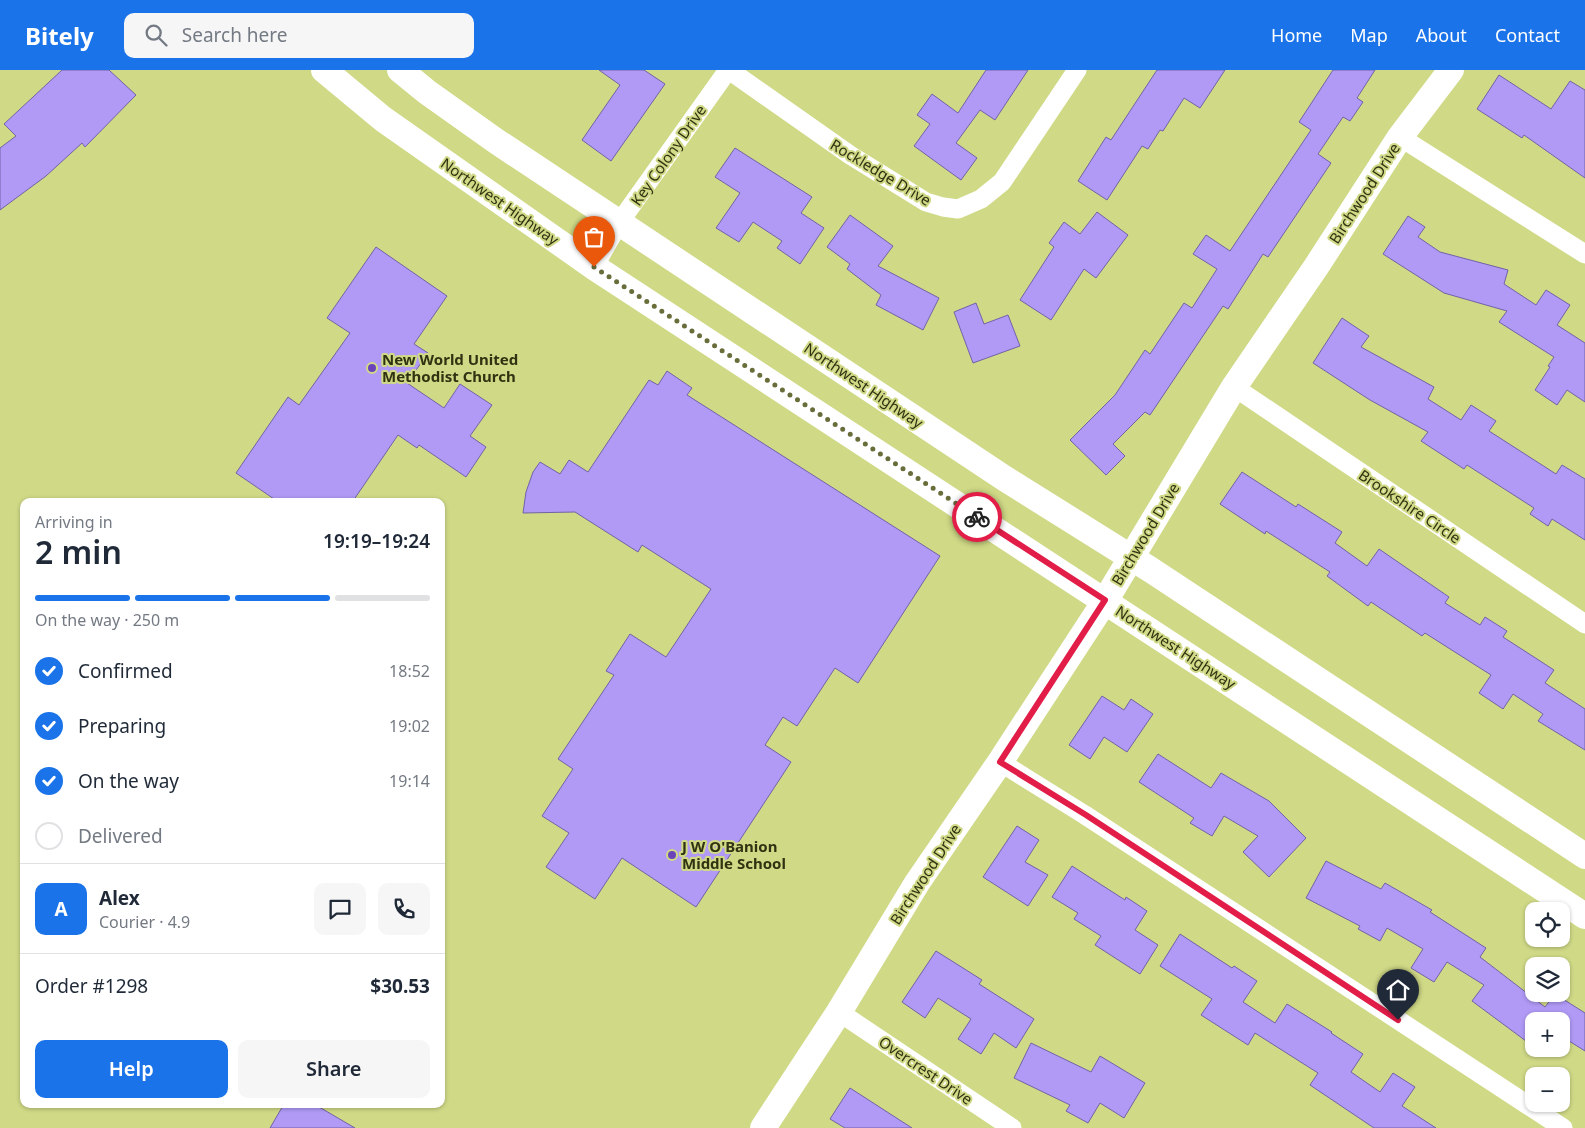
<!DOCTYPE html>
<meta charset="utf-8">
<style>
:root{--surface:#fff;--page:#f6f6f7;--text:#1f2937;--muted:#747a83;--line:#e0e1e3;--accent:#1a73e8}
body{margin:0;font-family:"Noto Sans",sans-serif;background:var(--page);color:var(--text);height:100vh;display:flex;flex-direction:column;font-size:19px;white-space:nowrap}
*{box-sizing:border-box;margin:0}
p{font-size:16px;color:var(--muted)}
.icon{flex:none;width:28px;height:28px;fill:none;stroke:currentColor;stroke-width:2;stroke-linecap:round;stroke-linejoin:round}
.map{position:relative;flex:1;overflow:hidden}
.panel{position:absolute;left:20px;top:428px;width:425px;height:610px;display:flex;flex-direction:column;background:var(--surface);border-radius:10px;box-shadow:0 1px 4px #0004}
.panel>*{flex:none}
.buttons{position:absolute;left:1525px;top:832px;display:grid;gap:10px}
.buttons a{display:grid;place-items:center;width:45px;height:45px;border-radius:10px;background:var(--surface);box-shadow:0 1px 4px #0004;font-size:25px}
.pin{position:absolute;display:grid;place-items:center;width:42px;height:42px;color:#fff;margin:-51px -21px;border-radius:50% 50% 50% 0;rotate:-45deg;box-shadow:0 0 5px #0007}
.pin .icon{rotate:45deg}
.courier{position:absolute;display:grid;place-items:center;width:50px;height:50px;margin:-25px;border:4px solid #e11d48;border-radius:50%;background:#fff;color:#222;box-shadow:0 1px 6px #0007}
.headline em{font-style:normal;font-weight:600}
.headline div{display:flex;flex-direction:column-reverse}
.headline{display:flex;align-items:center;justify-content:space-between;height:85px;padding:0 15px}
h1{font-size:32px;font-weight:600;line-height:38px}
.bar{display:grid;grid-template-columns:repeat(4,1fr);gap:8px 5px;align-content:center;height:60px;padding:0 15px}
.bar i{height:6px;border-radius:4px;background:var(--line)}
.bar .active{background:var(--accent)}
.bar p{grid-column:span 4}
.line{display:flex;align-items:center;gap:12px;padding:0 15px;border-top:1px solid var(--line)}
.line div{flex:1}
.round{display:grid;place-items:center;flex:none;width:52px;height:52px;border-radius:10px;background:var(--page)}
ol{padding:0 15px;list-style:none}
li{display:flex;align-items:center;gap:15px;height:55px}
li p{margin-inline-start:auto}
li .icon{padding:5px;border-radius:50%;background:var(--accent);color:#fff;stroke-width:4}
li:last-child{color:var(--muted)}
li i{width:28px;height:28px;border:2px solid var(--line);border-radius:50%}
.primary-button{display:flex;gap:10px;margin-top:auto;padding:10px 15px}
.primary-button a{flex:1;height:58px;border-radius:10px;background:var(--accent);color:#fff;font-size:20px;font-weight:600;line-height:58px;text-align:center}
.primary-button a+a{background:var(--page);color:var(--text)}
header{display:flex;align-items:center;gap:30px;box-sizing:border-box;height:70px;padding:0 25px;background:var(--accent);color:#fff}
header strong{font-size:24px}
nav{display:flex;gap:28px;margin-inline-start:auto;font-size:18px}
.search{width:350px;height:45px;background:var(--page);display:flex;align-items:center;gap:12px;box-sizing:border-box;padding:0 18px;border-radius:10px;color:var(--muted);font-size:19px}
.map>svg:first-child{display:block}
</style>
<header>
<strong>Bitely</strong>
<div class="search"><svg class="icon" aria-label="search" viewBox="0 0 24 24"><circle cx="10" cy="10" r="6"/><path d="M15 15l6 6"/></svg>Search here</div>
<nav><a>Home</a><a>Map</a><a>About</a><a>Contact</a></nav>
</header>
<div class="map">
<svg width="1585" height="1058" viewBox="0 0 1585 1058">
<rect width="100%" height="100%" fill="#d0d986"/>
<g fill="#b09af6" stroke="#7262a6">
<path d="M 62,0 L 109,0 L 136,25 L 85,77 L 82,73 L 46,106 L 0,140 L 0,78 L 16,66 L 4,54 Z"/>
<path d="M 599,0 L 644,0 L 665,14 L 611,91 L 582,70 L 620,15 Z"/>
<path d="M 986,0 L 1028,0 L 995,50 L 980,40 L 956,73 L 977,88 L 961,110 L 914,76 L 930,54 L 917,45 L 932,24 L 958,43 Z"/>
<path d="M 1157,0 L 1225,0 L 1200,38 L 1184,28 L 1163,61 L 1160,60 L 1148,79 L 1142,76 L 1107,130 L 1078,111 L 1106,67 L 1111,70 Z"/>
<path d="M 1333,0 L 1375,0 L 1357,28 L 1363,32 L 1350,51 L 1343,47 L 1318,84 L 1331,93 L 1268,187 L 1263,184 L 1228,239 L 1223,236 L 1150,345 L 1145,342 L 1113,374 L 1125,386 L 1106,405 L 1070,370 L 1115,325 L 1145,280 L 1150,284 L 1184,233 L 1192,238 L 1217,199 L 1193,184 L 1206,165 L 1230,181 L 1311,60 L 1299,52 Z"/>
<path d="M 1499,5 L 1551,39 L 1570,11 L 1585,20 L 1585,108 L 1524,65 L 1522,68 L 1477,39 Z"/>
<path d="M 735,78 L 812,127 L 801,143 L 824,158 L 800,194 L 777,178 L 782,171 L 753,152 L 739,172 L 716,158 L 740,123 L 715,107 Z"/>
<path d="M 1097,142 L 1128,165 L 1096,208 L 1084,199 L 1051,250 L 1020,230 L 1054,177 L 1049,173 L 1064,152 L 1080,164 Z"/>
<path d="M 850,145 L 893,176 L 878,196 L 939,228 L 923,260 L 876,235 L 881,225 L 847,199 L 850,194 L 827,177 Z"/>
<path d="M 1408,146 L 1425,157 L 1418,167 L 1440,182 L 1508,200 L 1504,214 L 1536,235 L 1546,220 L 1570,235 L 1557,255 L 1585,273 L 1585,332 L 1567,320 L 1557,335 L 1535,320 L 1550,297 L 1548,296 L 1554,287 L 1499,252 L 1507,241 L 1444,223 L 1383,184 Z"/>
<path d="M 376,177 L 447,226 L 414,274 L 428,283 L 407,313 L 444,338 L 460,314 L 492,335 L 470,366 L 486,377 L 466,407 L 419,375 L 417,378 L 398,365 L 353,431 L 277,431 L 236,403 L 288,327 L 299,335 L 350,263 L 327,248 Z"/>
<path d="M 976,233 L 984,254 L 1008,245 L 1020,276 L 973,293 L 954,242 Z"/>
<path d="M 1342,248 L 1369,266 L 1361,277 L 1434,317 L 1428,329 L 1461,350 L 1471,335 L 1496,351 L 1489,361 L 1556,404 L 1562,395 L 1585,409 L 1585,470 L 1552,449 L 1548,456 L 1530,444 L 1534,438 L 1467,395 L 1464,399 L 1421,371 L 1428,362 L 1370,330 L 1313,293 Z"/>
<path d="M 667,301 L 692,318 L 687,325 L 940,486 L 858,613 L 835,598 L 797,656 L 783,647 L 765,675 L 791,692 L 696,837 L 622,788 L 595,829 L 546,797 L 569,763 L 542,746 L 573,699 L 558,689 L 614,605 L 606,601 L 630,564 L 666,587 L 711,519 L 642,475 L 638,482 L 575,442 L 523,443 L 526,422 L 533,402 L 540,392 L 560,404 L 569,390 L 588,402 L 649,310 L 658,315 Z"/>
<path d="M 1242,402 L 1296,437 L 1298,434 L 1342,462 L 1335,473 L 1367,496 L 1379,479 L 1449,527 L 1445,533 L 1480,555 L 1485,547 L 1507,561 L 1503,567 L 1554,600 L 1545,613 L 1585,639 L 1585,680 L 1538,651 L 1543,644 L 1513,624 L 1503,639 L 1479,623 L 1491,605 L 1425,563 L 1422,566 L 1371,532 L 1368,536 L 1327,506 L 1330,502 L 1266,461 L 1265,464 L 1220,434 Z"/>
<path d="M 1102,626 L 1124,640 L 1131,629 L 1153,644 L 1127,682 L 1104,667 L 1090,689 L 1069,675 Z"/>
<path d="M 1158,684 L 1211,718 L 1221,703 L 1269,731 L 1306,768 L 1269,807 L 1243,782 L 1258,766 L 1224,746 L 1212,766 L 1190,753 L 1194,748 L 1139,712 Z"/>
<path d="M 1017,756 L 1039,770 L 1025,792 L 1048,805 L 1028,836 L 983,807 Z"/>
<path d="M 1326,791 L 1381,819 L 1385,813 L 1432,840 L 1430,842 L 1486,878 L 1480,887 L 1545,937 L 1555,924 L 1585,943 L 1585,981 L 1561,966 L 1561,951 L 1534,951 L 1534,977 L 1472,931 L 1484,915 L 1447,892 L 1434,912 L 1411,898 L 1423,879 L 1387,858 L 1380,871 L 1358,859 L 1360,856 L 1306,828 Z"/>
<path d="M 1072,796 L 1125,830 L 1126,827 L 1147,841 L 1135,860 L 1158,875 L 1140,904 L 1095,875 L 1101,866 L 1074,849 L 1078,843 L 1052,827 Z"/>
<path d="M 1180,864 L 1232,898 L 1234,896 L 1257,911 L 1243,932 L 1275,953 L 1287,934 L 1332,962 L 1331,963 L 1363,984 L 1351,1002 L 1380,1022 L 1393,1003 L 1415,1017 L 1402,1036 L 1436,1058 L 1374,1058 L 1310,1015 L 1318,1003 L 1255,963 L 1248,975 L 1201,945 L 1212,929 L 1160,896 Z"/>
<path d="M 936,881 L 982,910 L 979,914 L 1034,949 L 1016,978 L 994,963 L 981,984 L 958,969 L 971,949 L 938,928 L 925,948 L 902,932 Z"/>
<path d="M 1031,973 L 1091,1002 L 1100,986 L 1145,1013 L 1124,1048 L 1100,1033 L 1088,1053 L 1066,1041 L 1070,1035 L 1014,1008 Z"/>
<path d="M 850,1018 L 912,1058 L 845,1058 L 830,1049 Z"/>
<path d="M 284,1034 L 314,1034 L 355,1058 L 270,1058 Z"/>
</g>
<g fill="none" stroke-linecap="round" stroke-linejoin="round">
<g stroke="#fff" stroke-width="19">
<path d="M 729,0 L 850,85 L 926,132 L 943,137 L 958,139 L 981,129 L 1002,112 L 1077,0"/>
<path d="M 1400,67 L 1585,184"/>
<path d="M 594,197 L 619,153 L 728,0"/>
<path d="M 1234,317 L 1585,554"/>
<path d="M 1000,692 L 1085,745 L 1563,1058"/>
<path d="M 839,942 L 1012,1058"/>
</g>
<g stroke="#fff" stroke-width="26">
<path d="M 324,0 L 383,49 L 594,197 L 1585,846"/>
<path d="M 400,0 L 427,22 L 496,71 L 1004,408 L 1151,500 L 1585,786"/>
<path d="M 763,1058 L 839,942 L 917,813 L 1000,692 L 1105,531 L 1234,317 L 1316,197 L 1400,67 L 1451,0"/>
</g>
</g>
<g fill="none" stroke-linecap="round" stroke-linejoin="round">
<path stroke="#686d3a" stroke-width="5" stroke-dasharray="0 9" d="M 594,197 L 977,447"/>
<path stroke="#e11d48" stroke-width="6" d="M 977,447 L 1105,530 L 1000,692 L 1086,745 L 1398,950"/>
</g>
<g fill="#6a43bb" stroke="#d0d986" stroke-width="2">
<circle cx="372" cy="298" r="5"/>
<circle cx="672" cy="785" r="5"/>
</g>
<g text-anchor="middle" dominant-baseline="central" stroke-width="4" stroke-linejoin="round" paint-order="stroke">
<g font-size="15" fill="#303311" stroke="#d0d986">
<text transform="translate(668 85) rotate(-55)">Key Colony Drive</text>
<text transform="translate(881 102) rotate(31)">Rockledge Drive</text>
<text transform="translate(1364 123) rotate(-57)">Birchwood Drive</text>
<text transform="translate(500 131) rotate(35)">Northwest Highway</text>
<text transform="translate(864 315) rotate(34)">Northwest Highway</text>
<text transform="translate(1410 436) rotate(34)">Brookshire Circle</text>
<text transform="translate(1145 464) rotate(-59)">Birchwood Drive</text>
<text transform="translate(1176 577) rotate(33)">Northwest Highway</text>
<text transform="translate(925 804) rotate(-57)">Birchwood Drive</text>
<text transform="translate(926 1000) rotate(34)">Overcrest Drive</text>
</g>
<g font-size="15" font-weight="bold" fill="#303311" stroke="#d0d986" text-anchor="start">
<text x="382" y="289">New World United<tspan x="382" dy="17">Methodist Church</tspan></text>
<text x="682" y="776">J W O'Banion<tspan x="682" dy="17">Middle School</tspan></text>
</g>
</g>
</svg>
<div class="buttons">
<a><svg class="icon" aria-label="locate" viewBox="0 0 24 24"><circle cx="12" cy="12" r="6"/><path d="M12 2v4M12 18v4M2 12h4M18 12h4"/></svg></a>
<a><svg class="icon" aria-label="layers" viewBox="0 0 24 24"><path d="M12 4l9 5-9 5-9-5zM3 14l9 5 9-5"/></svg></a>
<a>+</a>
<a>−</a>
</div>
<div class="pin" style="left:594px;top:197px;background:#ea580c"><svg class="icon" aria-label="bag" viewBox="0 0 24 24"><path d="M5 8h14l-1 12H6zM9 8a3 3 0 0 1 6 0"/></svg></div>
<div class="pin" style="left:1398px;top:950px;background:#1f2937"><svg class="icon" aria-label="home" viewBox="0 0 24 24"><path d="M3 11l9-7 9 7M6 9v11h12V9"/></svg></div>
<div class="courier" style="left:977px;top:447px"><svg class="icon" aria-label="bike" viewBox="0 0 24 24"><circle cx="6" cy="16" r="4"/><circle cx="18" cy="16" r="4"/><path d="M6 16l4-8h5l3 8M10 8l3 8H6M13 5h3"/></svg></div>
<section class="panel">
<div class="headline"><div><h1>2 min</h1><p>Arriving in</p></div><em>19:19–19:24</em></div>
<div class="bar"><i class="active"></i><i class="active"></i><i class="active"></i><i></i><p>On the way · 250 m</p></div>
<ol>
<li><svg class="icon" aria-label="check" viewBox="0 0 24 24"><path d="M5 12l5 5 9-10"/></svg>Confirmed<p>18:52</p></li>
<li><svg class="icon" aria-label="check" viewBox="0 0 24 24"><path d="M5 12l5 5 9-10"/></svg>Preparing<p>19:02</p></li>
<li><svg class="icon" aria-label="check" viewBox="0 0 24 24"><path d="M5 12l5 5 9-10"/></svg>On the way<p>19:14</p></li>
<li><i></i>Delivered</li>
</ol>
<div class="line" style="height:90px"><b class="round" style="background:var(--accent);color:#fff">A</b><div><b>Alex</b><p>Courier · 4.9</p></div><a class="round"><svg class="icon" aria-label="chat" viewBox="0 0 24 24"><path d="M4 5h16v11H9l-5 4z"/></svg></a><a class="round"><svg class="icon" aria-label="phone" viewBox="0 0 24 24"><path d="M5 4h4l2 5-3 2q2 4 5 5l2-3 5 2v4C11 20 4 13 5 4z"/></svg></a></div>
<div class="line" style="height:65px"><div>Order #1298</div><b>$30.53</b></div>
<div class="primary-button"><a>Help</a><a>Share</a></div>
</section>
</div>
